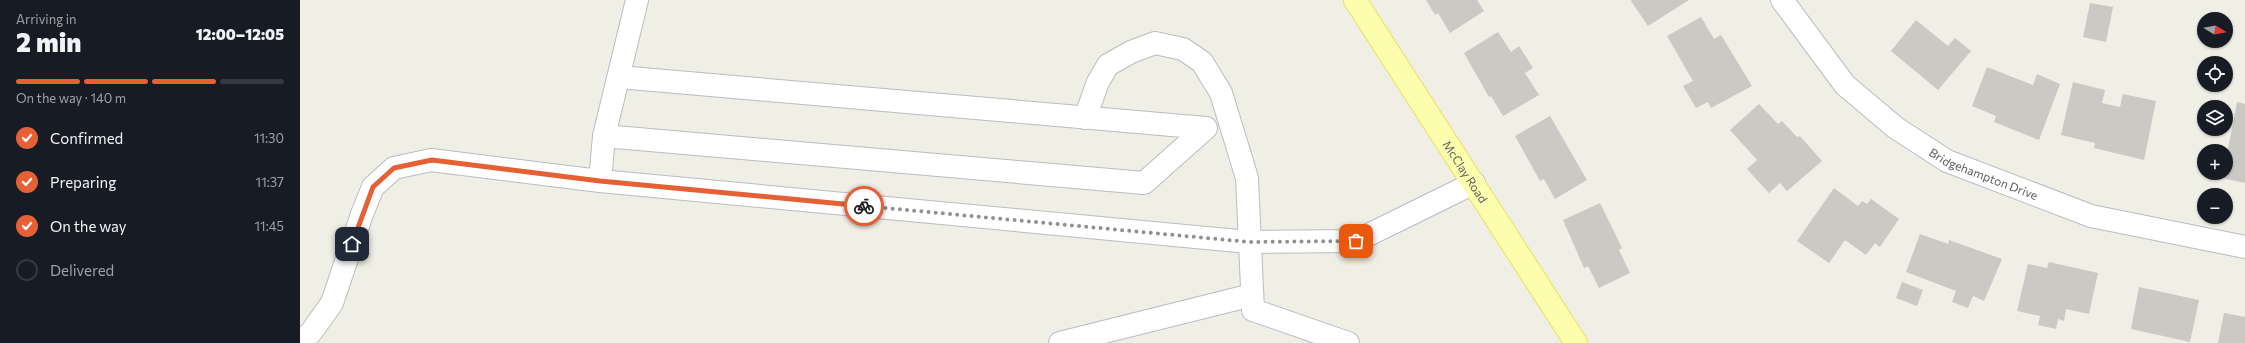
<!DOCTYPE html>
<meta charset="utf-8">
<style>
:root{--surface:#171b24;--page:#242831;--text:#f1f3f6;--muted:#9ea1a6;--line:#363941;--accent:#e56135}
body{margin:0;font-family:Commissioner,sans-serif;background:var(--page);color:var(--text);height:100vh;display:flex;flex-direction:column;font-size:15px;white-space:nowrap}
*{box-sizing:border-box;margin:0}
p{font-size:13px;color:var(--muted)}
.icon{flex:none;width:22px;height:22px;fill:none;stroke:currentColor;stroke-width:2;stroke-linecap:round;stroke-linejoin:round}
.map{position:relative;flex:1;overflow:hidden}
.panel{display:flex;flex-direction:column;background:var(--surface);width:300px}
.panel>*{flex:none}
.needle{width:26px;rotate:101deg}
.fabs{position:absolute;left:1897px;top:12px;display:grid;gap:8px}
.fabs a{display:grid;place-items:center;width:36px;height:36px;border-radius:50%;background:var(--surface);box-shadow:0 1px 3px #0004;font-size:20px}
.pin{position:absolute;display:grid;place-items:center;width:34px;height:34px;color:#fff;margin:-17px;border-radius:8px;box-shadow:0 2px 6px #0006}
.courier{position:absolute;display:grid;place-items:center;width:40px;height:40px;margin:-20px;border:3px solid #e56135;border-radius:50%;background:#fff;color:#222;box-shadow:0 1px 5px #0007}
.head em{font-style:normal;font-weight:800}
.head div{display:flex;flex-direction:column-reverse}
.head{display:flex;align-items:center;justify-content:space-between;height:68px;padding:0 16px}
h1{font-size:26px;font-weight:800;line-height:30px}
.bar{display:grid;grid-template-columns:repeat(4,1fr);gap:6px 4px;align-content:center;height:48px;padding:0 16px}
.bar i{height:5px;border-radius:3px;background:var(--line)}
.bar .current{background:var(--accent)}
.bar p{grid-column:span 4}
ol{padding:0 16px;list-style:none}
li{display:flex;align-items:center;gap:12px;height:44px}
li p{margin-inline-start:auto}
li .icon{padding:4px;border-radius:50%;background:var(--accent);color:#fff;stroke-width:4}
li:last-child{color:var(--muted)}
li i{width:22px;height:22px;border:2px solid var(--line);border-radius:50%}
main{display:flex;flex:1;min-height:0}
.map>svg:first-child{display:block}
</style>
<main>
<section class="panel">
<div class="head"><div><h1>2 min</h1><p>Arriving in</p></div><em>12:00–12:05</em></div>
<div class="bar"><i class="current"></i><i class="current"></i><i class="current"></i><i></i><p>On the way · 140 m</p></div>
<ol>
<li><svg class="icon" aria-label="check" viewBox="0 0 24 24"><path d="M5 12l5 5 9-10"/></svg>Confirmed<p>11:30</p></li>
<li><svg class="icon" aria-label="check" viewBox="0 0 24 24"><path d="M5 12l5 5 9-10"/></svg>Preparing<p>11:37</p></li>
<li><svg class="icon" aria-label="check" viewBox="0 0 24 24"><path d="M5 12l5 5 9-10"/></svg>On the way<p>11:45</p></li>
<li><i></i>Delivered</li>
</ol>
</section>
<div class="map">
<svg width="1945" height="343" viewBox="0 0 1945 343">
<rect width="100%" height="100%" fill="#efefe6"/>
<g fill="#cac9c3">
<path d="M 1126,0 L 1177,0 L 1184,11 L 1150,33 L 1138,13 L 1135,15 Z"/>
<path d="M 1389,0 L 1348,26 L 1331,1 L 1332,0 Z"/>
<path d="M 1790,3 L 1813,7 L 1806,42 L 1783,37 Z"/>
<path d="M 1401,17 L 1414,39 L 1421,35 L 1452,86 L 1411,108 L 1408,102 L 1396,108 L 1383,86 L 1393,81 L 1367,36 Z"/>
<path d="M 1616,20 L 1648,46 L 1655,38 L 1671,51 L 1638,90 L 1591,51 Z"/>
<path d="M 1198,32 L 1211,52 L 1219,46 L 1233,68 L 1225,73 L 1239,95 L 1203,116 L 1191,96 L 1189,97 L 1164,53 Z"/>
<path d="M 1687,67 L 1733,85 L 1737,74 L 1760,84 L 1739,140 L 1694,122 L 1696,116 L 1672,106 Z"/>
<path d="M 1773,82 L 1805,90 L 1802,103 L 1820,107 L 1823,94 L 1856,101 L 1844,160 L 1794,148 L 1795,143 L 1761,135 Z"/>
<path d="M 1937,102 L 1945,104 L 1945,183 L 1922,178 L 1923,173 L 1926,173 L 1926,159 Z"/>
<path d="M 1459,104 L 1478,124 L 1482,121 L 1497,137 L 1500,136 L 1522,161 L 1487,191 L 1480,183 L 1469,193 L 1447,169 L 1457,160 L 1430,130 Z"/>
<path d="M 1250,116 L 1287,180 L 1255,199 L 1244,179 L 1240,181 L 1215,136 Z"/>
<path d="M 1534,188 L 1558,206 L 1562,201 L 1567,204 L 1571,199 L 1599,219 L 1580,247 L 1575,243 L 1566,255 L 1545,240 L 1529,263 L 1497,241 Z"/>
<path d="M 1300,203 L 1322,248 L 1319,250 L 1330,273 L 1299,288 L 1288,266 L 1284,268 L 1263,220 Z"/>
<path d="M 1620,234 L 1648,244 L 1649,240 L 1702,259 L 1684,301 L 1673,296 L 1668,308 L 1652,302 L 1656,291 L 1606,272 Z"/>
<path d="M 1749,262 L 1798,273 L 1789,314 L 1766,309 L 1764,321 L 1758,319 L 1756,329 L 1738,325 L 1740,316 L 1717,311 L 1728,264 L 1747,268 Z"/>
<path d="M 1602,282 L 1623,290 L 1617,306 L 1596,298 Z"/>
<path d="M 1839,287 L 1899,300 L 1890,342 L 1831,329 Z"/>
<path d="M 1924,313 L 1945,317 L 1945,343 L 1918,343 Z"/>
</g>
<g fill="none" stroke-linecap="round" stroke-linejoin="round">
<defs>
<g id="minor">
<path id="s1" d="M 1482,0 L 1545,85 L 1596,128 L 1647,161 L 1791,216 L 1945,247"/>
<path d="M 785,118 L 798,82 L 808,65 L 831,52 L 855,43 L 883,49 L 902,62 L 921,93 L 947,178 L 953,310 L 1048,343"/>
<path d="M 304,136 L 844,183 L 906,128 L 319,77"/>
<path d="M 300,181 L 304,136 L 337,0"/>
<path d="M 1,343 L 12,331 L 32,303 L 62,214 L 73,187 L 94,168 L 131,160 L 300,181 L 949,242 L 1056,241 L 1174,183"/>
<path d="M 760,343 L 952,295"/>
</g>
<g id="major">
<path id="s2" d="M 1055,0 L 1276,343"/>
</g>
</defs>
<use href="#minor" stroke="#babcc1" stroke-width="24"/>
<use href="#major" stroke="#eedf60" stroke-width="24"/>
<use href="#minor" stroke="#fff" stroke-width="22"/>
<use href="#major" stroke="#fcfdad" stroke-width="22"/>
</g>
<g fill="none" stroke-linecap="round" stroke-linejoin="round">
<path stroke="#909193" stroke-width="4" stroke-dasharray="0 7.2" d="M 564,206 L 949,242 L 1056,241"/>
<path stroke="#e56135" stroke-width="5" d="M 52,244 L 73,187 L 94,168 L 132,160 L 300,181 L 564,206"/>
</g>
<g text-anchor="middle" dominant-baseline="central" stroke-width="3" stroke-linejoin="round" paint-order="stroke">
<g font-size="12" fill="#5d5f66" stroke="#fff">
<text stroke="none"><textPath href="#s2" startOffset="204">McClay Road</textPath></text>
<text stroke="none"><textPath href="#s1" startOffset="272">Bridgehampton Drive</textPath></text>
</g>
</g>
</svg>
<div class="fabs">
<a><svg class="needle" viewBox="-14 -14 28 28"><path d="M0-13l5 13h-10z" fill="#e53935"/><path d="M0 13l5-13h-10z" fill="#9ea1a6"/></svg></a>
<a><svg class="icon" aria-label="locate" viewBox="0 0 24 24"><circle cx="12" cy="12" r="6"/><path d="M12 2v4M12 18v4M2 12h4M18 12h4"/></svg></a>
<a><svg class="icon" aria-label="layers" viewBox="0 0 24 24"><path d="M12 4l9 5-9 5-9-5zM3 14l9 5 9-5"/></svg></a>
<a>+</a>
<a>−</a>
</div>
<div class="pin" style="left:1056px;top:241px;background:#ea580c"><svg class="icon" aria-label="bag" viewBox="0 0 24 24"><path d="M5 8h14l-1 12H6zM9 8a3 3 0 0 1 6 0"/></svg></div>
<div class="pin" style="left:52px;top:244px;background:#1f2937"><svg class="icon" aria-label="home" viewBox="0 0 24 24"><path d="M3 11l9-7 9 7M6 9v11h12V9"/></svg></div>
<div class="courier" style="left:564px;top:206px"><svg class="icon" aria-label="bike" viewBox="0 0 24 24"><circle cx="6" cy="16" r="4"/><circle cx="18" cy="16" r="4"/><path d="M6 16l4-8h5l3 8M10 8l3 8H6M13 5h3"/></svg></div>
</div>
</main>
